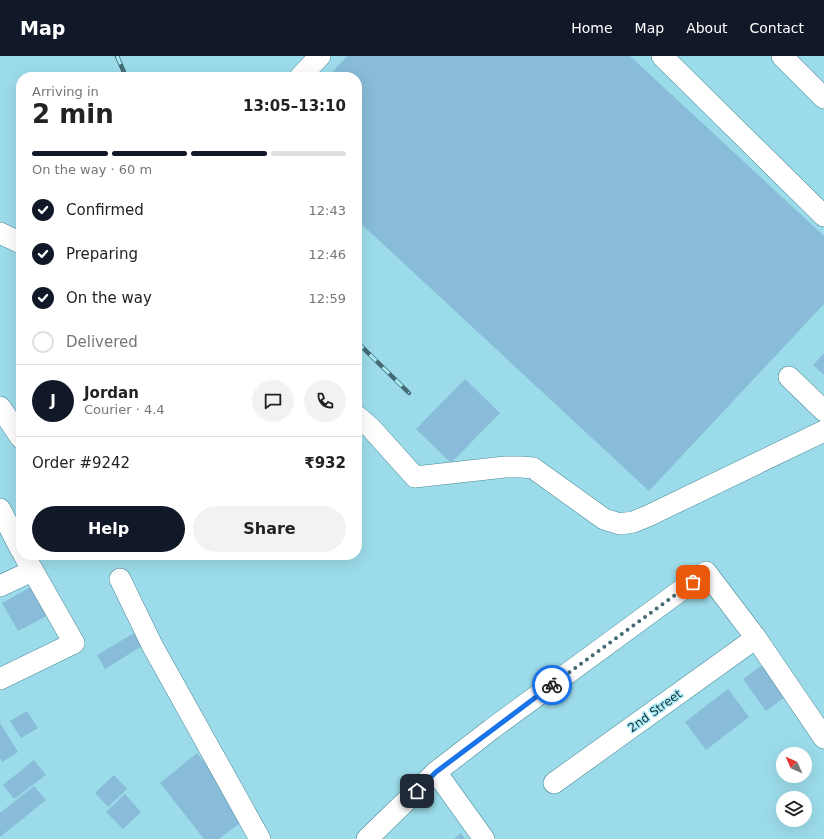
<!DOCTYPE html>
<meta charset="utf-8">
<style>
:root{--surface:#fff;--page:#f2f2f2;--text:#222;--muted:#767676;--line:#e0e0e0;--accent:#111827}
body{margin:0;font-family:"DejaVu Sans",sans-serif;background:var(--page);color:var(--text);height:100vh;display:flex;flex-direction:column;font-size:15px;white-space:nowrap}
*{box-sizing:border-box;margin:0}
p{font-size:13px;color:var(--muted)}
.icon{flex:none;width:22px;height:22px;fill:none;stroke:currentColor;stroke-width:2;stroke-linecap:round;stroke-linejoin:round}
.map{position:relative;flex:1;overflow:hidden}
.details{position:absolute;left:16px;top:16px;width:346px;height:488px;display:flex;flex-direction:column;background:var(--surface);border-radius:16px;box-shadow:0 4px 16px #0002}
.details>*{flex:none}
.needle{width:26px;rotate:315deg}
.buttons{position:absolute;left:776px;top:691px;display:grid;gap:8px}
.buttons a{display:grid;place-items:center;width:36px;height:36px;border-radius:50%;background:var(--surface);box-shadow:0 4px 16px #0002;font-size:20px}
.pin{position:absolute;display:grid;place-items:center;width:34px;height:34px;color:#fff;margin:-17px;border-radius:8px;box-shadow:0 2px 6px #0006}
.courier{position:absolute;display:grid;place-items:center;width:40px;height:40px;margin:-20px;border:3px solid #1a73e8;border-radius:50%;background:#fff;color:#222;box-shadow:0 1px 5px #0007}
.head em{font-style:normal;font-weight:800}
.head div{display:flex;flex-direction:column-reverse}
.head{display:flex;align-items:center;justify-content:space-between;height:68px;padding:0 16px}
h1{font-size:26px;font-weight:800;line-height:30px}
.bar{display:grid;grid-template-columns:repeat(4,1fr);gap:6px 4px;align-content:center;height:48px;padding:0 16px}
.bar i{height:5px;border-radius:3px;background:var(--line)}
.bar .current{background:var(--accent)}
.bar p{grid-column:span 4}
.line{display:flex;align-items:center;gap:10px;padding:0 16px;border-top:1px solid var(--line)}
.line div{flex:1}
.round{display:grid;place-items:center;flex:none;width:42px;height:42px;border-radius:21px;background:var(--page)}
ol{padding:0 16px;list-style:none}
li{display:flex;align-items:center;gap:12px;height:44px}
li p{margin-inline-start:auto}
li .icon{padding:4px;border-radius:50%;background:var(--accent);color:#fff;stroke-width:4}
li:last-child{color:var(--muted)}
li i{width:22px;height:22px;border:2px solid var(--line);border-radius:50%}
.button{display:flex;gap:8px;margin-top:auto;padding:8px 16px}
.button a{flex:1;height:46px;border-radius:24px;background:var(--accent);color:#fff;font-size:16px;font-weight:800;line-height:46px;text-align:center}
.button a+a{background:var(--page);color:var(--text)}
header{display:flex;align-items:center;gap:24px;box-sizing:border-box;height:56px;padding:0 20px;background:var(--accent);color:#fff}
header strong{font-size:19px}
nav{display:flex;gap:22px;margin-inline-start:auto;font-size:14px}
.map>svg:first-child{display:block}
</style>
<header>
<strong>Map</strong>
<nav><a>Home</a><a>Map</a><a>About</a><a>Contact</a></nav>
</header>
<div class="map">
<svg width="824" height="783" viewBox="0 0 824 783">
<rect width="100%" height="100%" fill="#9cdcea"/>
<g fill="#88bcd8">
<path d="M 347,0 L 630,0 L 824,180 L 824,248 L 649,435 L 357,164 L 357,21 L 328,21 Z"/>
<path d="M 824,297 L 824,319 L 813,309 Z"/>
<path d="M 465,323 L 500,357 L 451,407 L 416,373 Z"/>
<path d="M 38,527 L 54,556 L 18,575 L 2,547 Z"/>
<path d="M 134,577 L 142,590 L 105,613 L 97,599 Z"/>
<path d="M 769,604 L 792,636 L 766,655 L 743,623 Z"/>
<path d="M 728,633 L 749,661 L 706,694 L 685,666 Z"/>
<path d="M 27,655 L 38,672 L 21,682 L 10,665 Z"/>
<path d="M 0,667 L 18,696 L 2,706 L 0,702 Z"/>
<path d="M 197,697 L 248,761 L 219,783 L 204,783 L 160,727 Z"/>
<path d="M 34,704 L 46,719 L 14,743 L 3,729 Z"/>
<path d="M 114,719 L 127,733 L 108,751 L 95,737 Z"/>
<path d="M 34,730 L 46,744 L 0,781 L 0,757 Z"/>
<path d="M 125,738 L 141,756 L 123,773 L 106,756 Z"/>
<path d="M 461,777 L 465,783 L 454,783 Z"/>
</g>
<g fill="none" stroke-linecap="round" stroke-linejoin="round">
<defs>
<g id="minor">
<path d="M 662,0 L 824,160"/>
<path d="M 782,0 L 824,42"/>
<path d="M 300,21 L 320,0"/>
<path d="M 0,177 L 21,187"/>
<path d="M 789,321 L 824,355"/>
<path d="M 0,351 L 21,382"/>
<path d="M 357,360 L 371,372 L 415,421 L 505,411 L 521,411 L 533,412 L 604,463 L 620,468 L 633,466 L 648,460 L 824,375"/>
<path d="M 0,453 L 21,494"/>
<path d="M 120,523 L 152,589 L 260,783"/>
<path d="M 0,530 L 32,515"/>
<path d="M 0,623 L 74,587 L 24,499"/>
<path d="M 554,727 L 756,582"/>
<path d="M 367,783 L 436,716"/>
<path d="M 484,783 L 436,716 L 493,672 L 706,516 L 756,582 L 824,682"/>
</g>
</defs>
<use href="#minor" stroke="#4a8996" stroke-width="22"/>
<use href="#minor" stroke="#fff" stroke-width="21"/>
<defs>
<g id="rail">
<path d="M 117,0 L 126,21"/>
<path d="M 357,286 L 409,337"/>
</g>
</defs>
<use href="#rail" stroke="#446b73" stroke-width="4.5"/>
<use href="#rail" stroke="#a9eaf7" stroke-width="3" stroke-dasharray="9" stroke-linecap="butt"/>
</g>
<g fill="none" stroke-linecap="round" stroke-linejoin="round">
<path stroke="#456c75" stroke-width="4" stroke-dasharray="0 7.2" d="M 552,629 L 693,526"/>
<path stroke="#1a73e8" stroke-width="5" d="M 417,735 L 436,716 L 552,629"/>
</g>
<g text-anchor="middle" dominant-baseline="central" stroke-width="3" stroke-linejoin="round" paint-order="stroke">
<g font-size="12" fill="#163036" stroke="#a9eaf7">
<text transform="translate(655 655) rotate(-36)">2nd Street</text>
</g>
</g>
</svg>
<div class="buttons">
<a><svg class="needle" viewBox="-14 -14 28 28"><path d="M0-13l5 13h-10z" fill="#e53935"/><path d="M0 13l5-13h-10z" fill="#767676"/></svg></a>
<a><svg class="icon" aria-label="layers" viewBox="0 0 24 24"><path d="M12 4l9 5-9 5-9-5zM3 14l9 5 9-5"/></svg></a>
</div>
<div class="pin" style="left:693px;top:526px;background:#ea580c"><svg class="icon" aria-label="bag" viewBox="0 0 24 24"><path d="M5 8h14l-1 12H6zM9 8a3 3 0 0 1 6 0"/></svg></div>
<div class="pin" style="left:417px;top:735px;background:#1f2937"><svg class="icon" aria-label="home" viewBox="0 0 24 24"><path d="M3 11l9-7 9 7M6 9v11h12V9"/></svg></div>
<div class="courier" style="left:552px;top:629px"><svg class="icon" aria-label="bike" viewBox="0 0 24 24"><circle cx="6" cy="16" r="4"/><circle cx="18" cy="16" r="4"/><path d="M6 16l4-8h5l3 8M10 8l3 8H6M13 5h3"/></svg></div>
<section class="details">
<div class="head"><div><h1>2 min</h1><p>Arriving in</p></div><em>13:05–13:10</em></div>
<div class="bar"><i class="current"></i><i class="current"></i><i class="current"></i><i></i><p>On the way · 60 m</p></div>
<ol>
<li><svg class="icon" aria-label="check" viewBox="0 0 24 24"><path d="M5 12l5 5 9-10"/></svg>Confirmed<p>12:43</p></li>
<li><svg class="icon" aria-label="check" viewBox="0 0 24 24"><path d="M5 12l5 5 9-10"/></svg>Preparing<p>12:46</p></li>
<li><svg class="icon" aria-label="check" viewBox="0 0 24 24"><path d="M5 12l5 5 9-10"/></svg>On the way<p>12:59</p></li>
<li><i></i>Delivered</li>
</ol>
<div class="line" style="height:72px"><b class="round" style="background:var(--accent);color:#fff">J</b><div><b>Jordan</b><p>Courier · 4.4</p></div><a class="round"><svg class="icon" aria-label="chat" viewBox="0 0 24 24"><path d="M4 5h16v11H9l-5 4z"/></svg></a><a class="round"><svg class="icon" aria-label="phone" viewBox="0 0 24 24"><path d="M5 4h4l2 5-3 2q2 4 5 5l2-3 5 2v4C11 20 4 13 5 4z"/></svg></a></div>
<div class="line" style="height:52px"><div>Order #9242</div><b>₹932</b></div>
<div class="button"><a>Help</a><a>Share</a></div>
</section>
</div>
